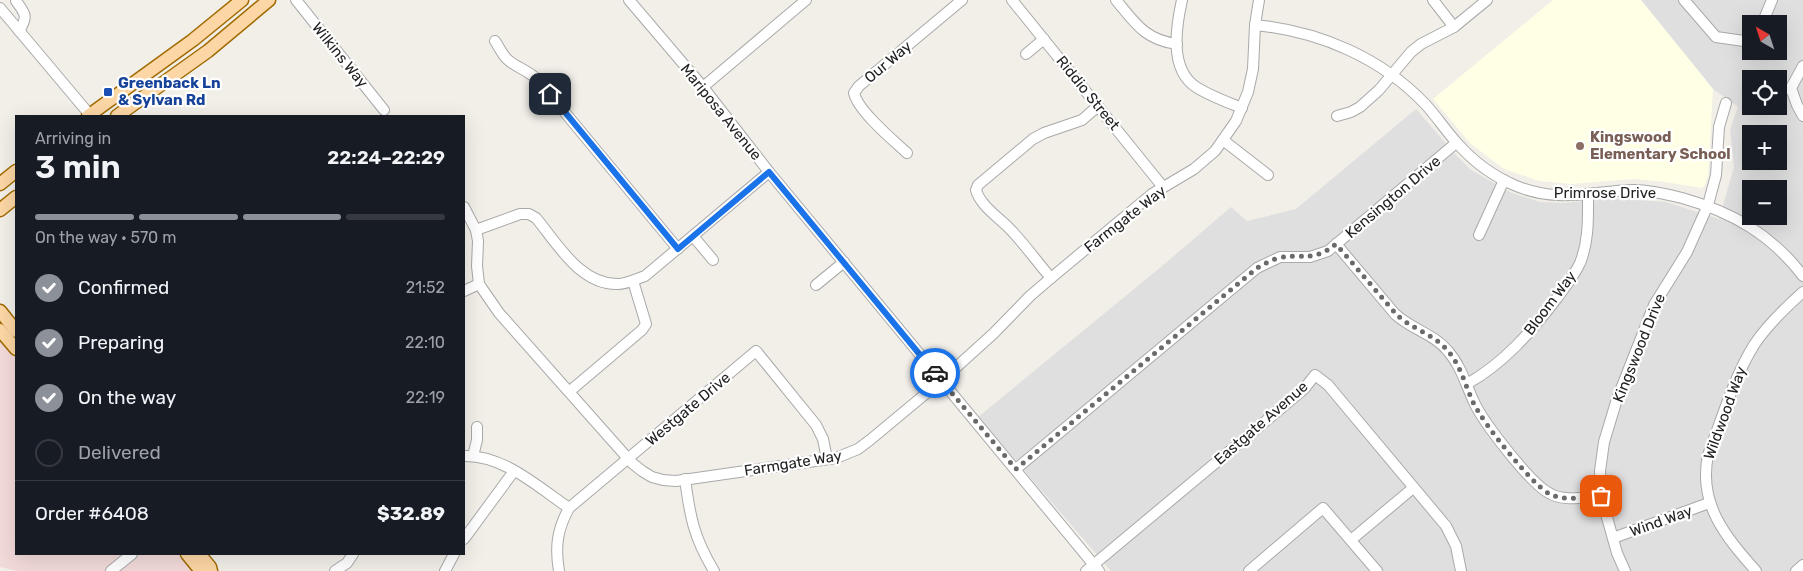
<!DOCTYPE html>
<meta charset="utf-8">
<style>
:root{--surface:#171b24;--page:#20242c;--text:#f1f3f6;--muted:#9ea1a6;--line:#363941;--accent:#8c9099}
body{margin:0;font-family:Rubik,sans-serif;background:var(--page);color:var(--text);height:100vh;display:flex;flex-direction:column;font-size:19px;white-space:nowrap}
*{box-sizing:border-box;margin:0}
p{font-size:16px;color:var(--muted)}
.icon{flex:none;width:28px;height:28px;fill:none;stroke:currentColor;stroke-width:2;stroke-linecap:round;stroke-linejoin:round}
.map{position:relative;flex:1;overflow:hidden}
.panel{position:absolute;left:15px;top:115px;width:450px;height:440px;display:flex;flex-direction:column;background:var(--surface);border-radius:0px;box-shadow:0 5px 20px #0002}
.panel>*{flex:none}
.needle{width:32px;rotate:321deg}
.tools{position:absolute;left:1742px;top:15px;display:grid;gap:10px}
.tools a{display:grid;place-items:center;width:45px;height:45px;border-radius:0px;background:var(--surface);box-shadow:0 5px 20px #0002;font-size:25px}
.pin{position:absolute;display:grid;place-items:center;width:42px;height:42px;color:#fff;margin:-21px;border-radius:10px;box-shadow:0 2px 8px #0006}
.courier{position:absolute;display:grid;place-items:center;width:50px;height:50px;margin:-25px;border:4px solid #1a73e8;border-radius:50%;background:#fff;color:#222;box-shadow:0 1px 6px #0007}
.headline em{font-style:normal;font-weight:600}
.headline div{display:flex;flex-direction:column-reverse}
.headline{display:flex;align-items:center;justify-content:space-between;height:85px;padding:0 20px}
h1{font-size:32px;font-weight:600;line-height:38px}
.bar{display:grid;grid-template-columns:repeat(4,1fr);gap:8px 5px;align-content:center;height:60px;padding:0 20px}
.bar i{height:6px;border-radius:4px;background:var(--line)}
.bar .selected{background:var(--accent)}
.bar p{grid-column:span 4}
.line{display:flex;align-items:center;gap:12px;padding:0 20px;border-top:1px solid var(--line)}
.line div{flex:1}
ol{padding:0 20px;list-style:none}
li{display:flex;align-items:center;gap:15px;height:55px}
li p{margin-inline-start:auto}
li .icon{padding:5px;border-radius:50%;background:var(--accent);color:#fff;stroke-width:4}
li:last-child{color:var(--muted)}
li i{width:28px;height:28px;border:2px solid var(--line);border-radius:50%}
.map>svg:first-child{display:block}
</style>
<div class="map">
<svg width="1803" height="571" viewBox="0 0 1803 571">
<rect width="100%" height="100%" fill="#f2efe9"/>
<path fill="#e0dfdf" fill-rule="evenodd" d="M 1641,0 L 1803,0 L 1803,571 L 1111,571 L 978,417 L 1161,267 L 1231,207 L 1247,221 L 1296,209 L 1416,109 L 1456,155 L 1471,170 L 1512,193 L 1540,202 L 1564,203 L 1611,198 L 1666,202 L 1719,219 L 1734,167 L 1730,129 L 1738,107 L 1713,89 ZM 1751,24 L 1779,24 L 1779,51 L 1751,51 ZM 1751,79 L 1779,79 L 1779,106 L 1751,106 ZM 1751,134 L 1779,134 L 1779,161 L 1751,161 ZM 1751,189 L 1779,189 L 1779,216 L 1751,216 Z"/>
<path fill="#f2dad9" d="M 0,340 L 16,359 L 16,554 L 178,554 L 192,571 L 18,571 L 0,567 Z"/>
<path fill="#ffffe5" d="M 1553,0 L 1641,0 L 1713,89 L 1708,176 L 1705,185 L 1702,188 L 1665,182 L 1634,179 L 1572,184 L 1539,181 L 1504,169 L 1470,143 L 1433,99 Z"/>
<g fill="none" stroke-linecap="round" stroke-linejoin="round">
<defs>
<g id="minor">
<path d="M 296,0 L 384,110"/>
<path d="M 629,0 L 703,87 L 769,172 L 1099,571"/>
<path d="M 1012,0 L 1163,187"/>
<path d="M 1116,0 C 1135,23 1145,40 1177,44"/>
<path d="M 1182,0 C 1176,27 1169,69 1196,87 C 1210,96 1227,102 1242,108"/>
<path d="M 1433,0 L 1454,27"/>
<path d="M 1684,0 L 1716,37 L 1744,41 L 1751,39"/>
<path d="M 16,1 C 26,14 28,17 19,31"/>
<path d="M 0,8 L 90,115"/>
<path d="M 1762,24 L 1772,0"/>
<path d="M 1255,25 C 1319,31 1382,58 1426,105 C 1437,117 1446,131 1457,143 C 1473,161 1493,176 1514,185 C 1558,204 1591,191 1634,190 C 1650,190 1666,194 1682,198 C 1732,212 1771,234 1803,276"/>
<path d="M 495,41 C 499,47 502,54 507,59 C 515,67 528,70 538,80 L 678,249"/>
<path d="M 1026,54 L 1044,39"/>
<path d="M 1803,66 L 1791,88 L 1797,105 L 1803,116"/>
<path d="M 703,87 L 806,0"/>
<path d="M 1779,91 L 1791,88"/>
<path d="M 1750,99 L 1751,99"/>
<path d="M 1337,116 L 1351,112 L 1360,107 L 1379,90 L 1411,52 L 1421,44 L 1454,27 L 1487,0"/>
<path d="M 1223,140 L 1268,175"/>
<path d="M 907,153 C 893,140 858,111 854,93 L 859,86 L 962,0"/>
<path d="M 464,207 L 476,230 L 478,241 L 477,266 L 479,284 L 499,313 L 632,463 L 642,471 L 652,477 L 663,480 L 676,481 L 836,458 L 858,449 L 870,440 L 941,381 L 994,333 L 1030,296 L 1051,278 L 1152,194 L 1194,169 L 1215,151 L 1236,121 L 1248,92 L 1253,69 L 1255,25 L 1259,0"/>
<path d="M 476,230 L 520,214 L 529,214 L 536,218 C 557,243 580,285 618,284 C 627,284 636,279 645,276 L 769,172"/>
<path d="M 1479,235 L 1504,180"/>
<path d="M 693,236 L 713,260"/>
<path d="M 1336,244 L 1395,314 C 1411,329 1434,334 1448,351 C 1461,366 1466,385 1474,402 C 1483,422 1530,483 1549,493 C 1563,502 1585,497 1601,496"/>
<path d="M 1051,278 C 1037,262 1024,243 1008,227 C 998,217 980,205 976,190 L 978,185 L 1033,139 L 1044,133 L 1082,120 L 1098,106"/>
<path d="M 816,285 L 844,262"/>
<path d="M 464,291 L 479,284"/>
<path d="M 1467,384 C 1504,363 1531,332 1557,298 C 1565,287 1574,276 1580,263 C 1589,241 1588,218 1588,195"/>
<path d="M 570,391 L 642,330 L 646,324 L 633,281"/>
<path d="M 464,456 C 504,455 538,487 569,508"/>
<path d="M 473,456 L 477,440 L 477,427"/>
<path d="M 1016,469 L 1257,268 L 1280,257 L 1310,257 L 1328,251 L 1456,143"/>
<path d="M 685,479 C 690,517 694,538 714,571"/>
<path d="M 1613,538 L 1709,503"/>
<path d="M 464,539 L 514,471"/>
<path d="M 1351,540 L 1413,488"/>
<path d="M 111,571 L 132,554"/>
<path d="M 335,571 L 347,563 L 353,554"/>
<path d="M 445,571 L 454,554"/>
<path d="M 559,571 C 555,547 557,530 569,508 L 756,351 L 816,425 L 823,439 L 827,459"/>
<path d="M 1086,571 L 1304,389 L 1315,375 L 1328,385 L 1446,526 L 1456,546 L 1461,571"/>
<path d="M 1249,571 L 1323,508 L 1377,571"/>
<path d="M 1625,571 L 1617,553 L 1601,496 L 1600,471 L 1604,442 L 1617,399 L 1654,305 L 1687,252 L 1708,205 L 1716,175 L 1719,127 L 1726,103"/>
<path d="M 1756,571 C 1725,536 1698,504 1708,455 C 1722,419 1733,379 1754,345 C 1767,325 1785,308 1803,292"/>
<path d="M 1796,571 L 1803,565"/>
</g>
<g id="major">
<path d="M 88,116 L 193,40 L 242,0"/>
<path d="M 117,116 L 208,51 L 269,0"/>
<path d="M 0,184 L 16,171"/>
<path d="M 0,210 L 16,197"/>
<path d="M 0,311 L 16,331"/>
<path d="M 0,330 L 16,349"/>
<path d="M 187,554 L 201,571"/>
<path d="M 199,554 L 210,567 L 211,571"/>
</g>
</defs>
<use href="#minor" stroke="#a9a9a9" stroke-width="12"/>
<use href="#major" stroke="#a06b00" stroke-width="15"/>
<use href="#minor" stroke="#fff" stroke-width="10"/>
<use href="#major" stroke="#fcd6a4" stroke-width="12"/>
</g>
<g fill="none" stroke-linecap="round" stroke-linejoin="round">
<path stroke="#6b6a68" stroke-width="5" stroke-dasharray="0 9" d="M 935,373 L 1016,469 L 1257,268 C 1264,264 1271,260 1279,258 C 1304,252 1310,264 1336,244 L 1396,314 C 1411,329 1434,334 1448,351 C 1461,366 1465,385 1473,402 C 1482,422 1531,483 1548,493 C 1563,502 1585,497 1601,496"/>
<path stroke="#1a73e8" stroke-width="6" d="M 550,94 L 678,249 L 769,172 L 935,373"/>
</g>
<rect fill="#1a4fb4" stroke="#fff" stroke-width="2" x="103" y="87" width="10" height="10" rx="2.5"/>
<circle fill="#8d6e63" stroke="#fff" stroke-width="2" cx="1580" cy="146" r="5"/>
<g text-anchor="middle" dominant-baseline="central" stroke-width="4.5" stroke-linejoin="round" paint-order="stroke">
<g font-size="15" fill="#222" stroke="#fff">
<text transform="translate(340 55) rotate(51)">Wilkins Way</text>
<text transform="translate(888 62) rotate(-40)">Our Way</text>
<text transform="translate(1088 93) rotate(51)">Riddio Street</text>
<text transform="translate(721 112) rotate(51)">Mariposa Avenue</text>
<text x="1605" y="193">Primrose Drive</text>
<text transform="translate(1393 197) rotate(-40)">Kensington Drive</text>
<text transform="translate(1125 219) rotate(-38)">Farmgate Way</text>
<text transform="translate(1550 303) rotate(-53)">Bloom Way</text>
<text transform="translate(1639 348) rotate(-68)">Kingswood Drive</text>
<text transform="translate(688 409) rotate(-40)">Westgate Drive</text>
<text transform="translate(1725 413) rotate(-70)">Wildwood Way</text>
<text transform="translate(1261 423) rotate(-41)">Eastgate Avenue</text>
<text transform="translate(793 463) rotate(-9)">Farmgate Way</text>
<text transform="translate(1661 521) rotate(-20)">Wind Way</text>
</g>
<g font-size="15" font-weight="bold" fill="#164399" stroke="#fff" text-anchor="start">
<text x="118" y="83">Greenback Ln<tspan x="118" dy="17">&amp; Sylvan Rd</tspan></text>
</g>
<g font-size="15" font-weight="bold" fill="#785e54" stroke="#fff" text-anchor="start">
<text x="1590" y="137">Kingswood<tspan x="1590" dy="17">Elementary School</tspan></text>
</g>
</g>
</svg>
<div class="tools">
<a><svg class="needle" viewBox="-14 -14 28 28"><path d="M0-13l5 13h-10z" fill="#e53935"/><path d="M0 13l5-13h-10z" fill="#9ea1a6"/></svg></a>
<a><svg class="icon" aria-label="locate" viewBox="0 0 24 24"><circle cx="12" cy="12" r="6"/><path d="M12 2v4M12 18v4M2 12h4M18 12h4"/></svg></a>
<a>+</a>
<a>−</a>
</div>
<div class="pin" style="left:1601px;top:496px;background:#ea580c"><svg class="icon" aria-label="bag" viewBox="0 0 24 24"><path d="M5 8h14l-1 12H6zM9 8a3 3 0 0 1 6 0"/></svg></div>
<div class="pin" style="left:550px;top:94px;background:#1f2937"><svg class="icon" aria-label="home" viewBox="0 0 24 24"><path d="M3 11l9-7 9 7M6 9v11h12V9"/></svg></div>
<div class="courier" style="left:935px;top:373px"><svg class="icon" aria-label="car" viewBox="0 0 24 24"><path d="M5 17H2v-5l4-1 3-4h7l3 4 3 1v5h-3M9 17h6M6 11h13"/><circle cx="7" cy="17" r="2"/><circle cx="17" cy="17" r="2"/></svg></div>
<section class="panel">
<div class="headline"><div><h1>3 min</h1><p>Arriving in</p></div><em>22:24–22:29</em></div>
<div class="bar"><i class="selected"></i><i class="selected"></i><i class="selected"></i><i></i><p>On the way · 570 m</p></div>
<ol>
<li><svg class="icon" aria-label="check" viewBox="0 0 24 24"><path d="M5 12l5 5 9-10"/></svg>Confirmed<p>21:52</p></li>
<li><svg class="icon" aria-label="check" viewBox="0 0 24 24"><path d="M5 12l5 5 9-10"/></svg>Preparing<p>22:10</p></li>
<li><svg class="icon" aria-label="check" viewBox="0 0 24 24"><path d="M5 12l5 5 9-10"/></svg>On the way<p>22:19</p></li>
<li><i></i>Delivered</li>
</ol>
<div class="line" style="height:65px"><div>Order #6408</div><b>$32.89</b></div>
</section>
</div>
